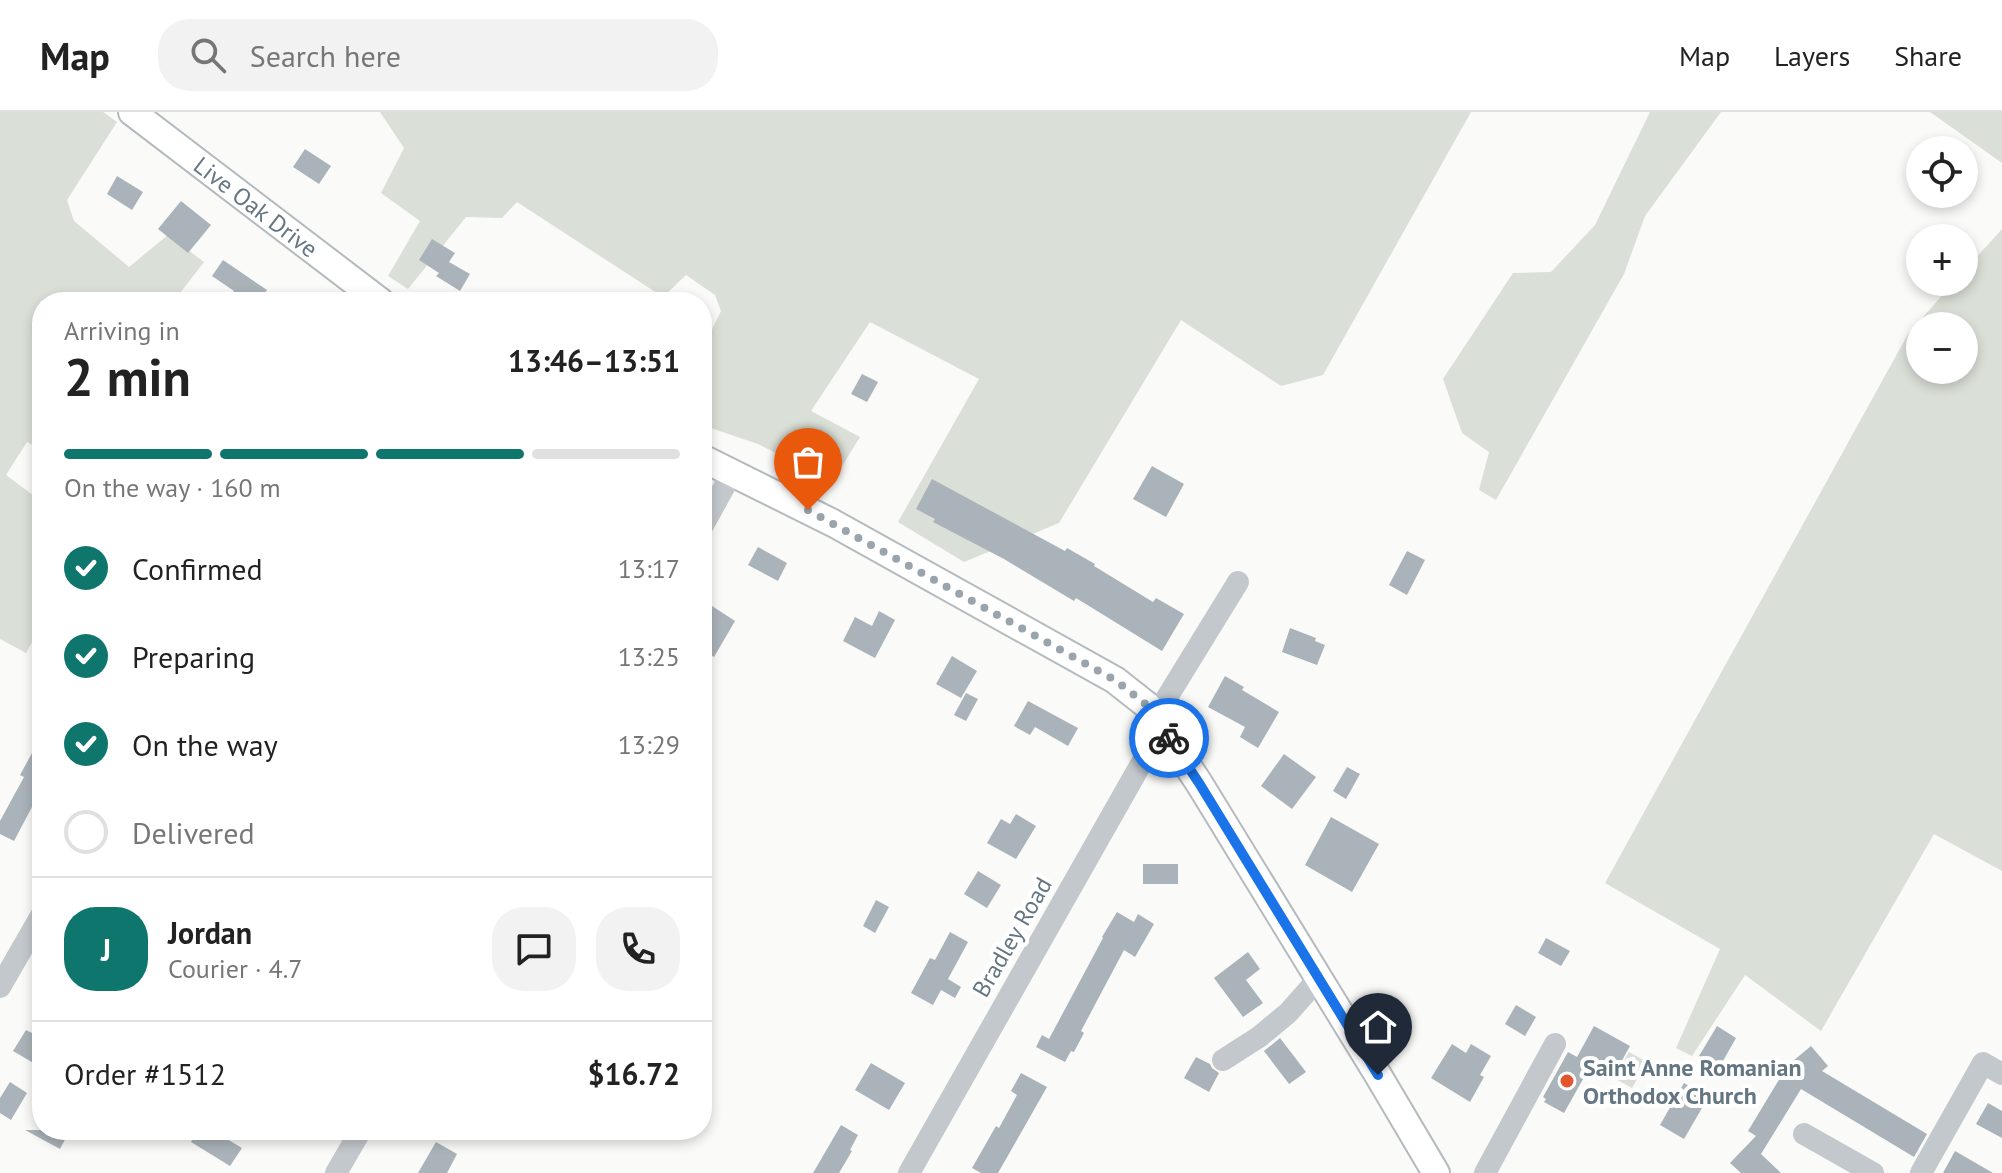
<!DOCTYPE html>
<meta charset="utf-8">
<style>
:root{--surface:#fff;--page:#f2f2f2;--text:#222;--muted:#767676;--line:#e0e0e0;--accent:#0f766e}
body{margin:0;font-family:"PT Sans",sans-serif;background:var(--page);color:var(--text);height:100vh;display:flex;flex-direction:column;font-size:30px;white-space:nowrap}
*{box-sizing:border-box;margin:0}
p{font-size:26px;color:var(--muted)}
.icon{flex:none;width:44px;height:44px;fill:none;stroke:currentColor;stroke-width:2;stroke-linecap:round;stroke-linejoin:round}
.map{position:relative;flex:1;overflow:hidden}
.panel{position:absolute;left:32px;top:180px;width:680px;height:848px;display:flex;flex-direction:column;background:var(--surface);border-radius:32px;box-shadow:0 4px 12px #0003}
.panel>*{flex:none}
.buttons{position:absolute;left:1906px;top:24px;display:grid;gap:16px}
.buttons a{display:grid;place-items:center;width:72px;height:72px;border-radius:50%;background:var(--surface);box-shadow:0 4px 12px #0003;font-size:40px}
.pin{position:absolute;display:grid;place-items:center;width:68px;height:68px;color:#fff;margin:-82px -34px;border-radius:50% 50% 50% 0;rotate:-45deg;box-shadow:0 0 8px #0007}
.pin .icon{rotate:45deg}
.courier{position:absolute;display:grid;place-items:center;width:80px;height:80px;margin:-40px;border:6px solid #1a73e8;border-radius:50%;background:#fff;color:#222;box-shadow:0 2px 10px #0007}
.overview em{font-style:normal;font-weight:700}
.overview div{display:flex;flex-direction:column-reverse}
.overview{display:flex;align-items:center;justify-content:space-between;height:136px;padding:0 32px}
h1{font-size:52px;font-weight:700;line-height:60px}
.bar{display:grid;grid-template-columns:repeat(4,1fr);gap:12px 8px;align-content:center;height:96px;padding:0 32px}
.bar i{height:10px;border-radius:6px;background:var(--line)}
.bar .selected{background:var(--accent)}
.bar p{grid-column:span 4}
.line{display:flex;align-items:center;gap:20px;padding:0 32px;border-top:2px solid var(--line)}
.line div{flex:1}
.round{display:grid;place-items:center;flex:none;width:84px;height:84px;border-radius:32px;background:var(--page)}
ol{padding:0 32px;list-style:none}
li{display:flex;align-items:center;gap:24px;height:88px}
li p{margin-inline-start:auto}
li .icon{padding:8px;border-radius:50%;background:var(--accent);color:#fff;stroke-width:4}
li:last-child{color:var(--muted)}
li i{width:44px;height:44px;border:4px solid var(--line);border-radius:50%}
header{display:flex;align-items:center;gap:48px;box-sizing:border-box;height:112px;padding:0 40px;background:var(--surface);border-bottom:2px solid var(--line)}
header strong{font-size:38px}
nav{display:flex;gap:44px;margin-inline-start:auto;font-size:28px}
.search{width:560px;height:72px;background:var(--page);display:flex;align-items:center;gap:20px;box-sizing:border-box;padding:0 28px;border-radius:32px;color:var(--muted);font-size:30px}
.map>svg:first-child{display:block}
</style>
<header>
<strong>Map</strong>
<div class="search"><svg class="icon" aria-label="search" viewBox="0 0 24 24"><circle cx="10" cy="10" r="6"/><path d="M15 15l6 6"/></svg>Search here</div>
<nav><a>Map</a><a>Layers</a><a>Share</a></nav>
</header>
<div class="map">
<svg width="2002" height="1061" viewBox="0 0 2002 1061">
<rect width="100%" height="100%" fill="#fafaf8"/>
<g fill="#dadfd7" fill-rule="evenodd">
<path d="M 0,0 L 103,0 L 117,10 L 67,88 L 74,109 L 129,155 L 168,123 L 204,150 L 173,190 L 42,190 L 42,337 L 27,330 L 6,363 L 42,390 L 42,512 L 26,541 L 0,527 Z"/>
<path d="M 380,0 L 1471,0 L 1323,263 L 1281,274 L 1181,208 L 1059,411 L 964,450 L 898,410 L 979,267 L 870,210 L 811,299 L 860,325 L 832,370 L 758,332 L 702,313 L 702,238 L 721,199 L 715,183 L 686,163 L 663,185 L 517,90 L 502,106 L 466,105 L 408,177 L 388,164 L 420,109 L 381,81 L 404,36 Z"/>
<path d="M 1650,0 L 1721,0 L 1645,104 L 1624,162 L 1496,388 L 1479,378 L 1489,340 L 1462,321 L 1443,267 L 1513,161 L 1551,160 L 1595,113 Z"/>
<path d="M 1930,0 L 2002,0 L 2002,51 Z"/>
<path d="M 2002,117 L 2002,759 L 1934,722 L 1821,919 L 1745,863 L 1692,944 L 1676,936 L 1720,837 L 1605,771 L 1908,222 L 1954,170 L 1964,170 L 1964,159 ZM 1964,214 L 1964,258 L 1920,258 L 1920,214 Z"/>
<path d="M 1629,940 L 1647,950 L 1632,976 L 1614,966 Z"/>
</g>
<g fill="#aab3b9">
<path d="M 305,37 L 331,54 L 319,72 L 293,55 Z"/>
<path d="M 117,64 L 143,80 L 132,98 L 107,82 Z"/>
<path d="M 181,89 L 211,113 L 188,141 L 158,117 Z"/>
<path d="M 432,127 L 455,141 L 449,150 L 470,162 L 460,179 L 436,164 L 439,161 L 419,148 Z"/>
<path d="M 223,148 L 267,178 L 258,190 L 226,190 L 234,179 L 212,164 Z"/>
<path d="M 862,262 L 878,270 L 867,290 L 851,282 Z"/>
<path d="M 1152,354 L 1184,372 L 1166,405 L 1133,387 Z"/>
<path d="M 932,367 L 1065,439 L 1067,436 L 1095,452 L 1094,454 L 1153,490 L 1156,486 L 1184,502 L 1162,539 L 1076,486 L 1074,489 L 1004,447 L 933,410 L 935,407 L 916,397 Z"/>
<path d="M 758,435 L 787,451 L 778,469 L 748,453 Z"/>
<path d="M 1407,439 L 1425,448 L 1407,483 L 1389,473 Z"/>
<path d="M 712,494 L 735,509 L 714,545 L 702,538 L 702,510 Z"/>
<path d="M 879,499 L 895,508 L 875,546 L 843,529 L 855,505 L 872,514 Z"/>
<path d="M 1290,516 L 1316,526 L 1315,529 L 1325,533 L 1317,553 L 1282,540 Z"/>
<path d="M 952,544 L 977,559 L 961,586 L 936,572 Z"/>
<path d="M 1225,564 L 1244,575 L 1242,578 L 1279,600 L 1258,636 L 1240,625 L 1245,615 L 1208,595 Z"/>
<path d="M 966,581 L 978,587 L 966,609 L 954,603 Z"/>
<path d="M 1028,589 L 1078,616 L 1068,634 L 1035,615 L 1030,623 L 1014,614 Z"/>
<path d="M 32,641 L 42,646 L 42,676 L 14,729 L 0,722 L 0,709 L 24,665 L 20,663 Z"/>
<path d="M 1284,642 L 1316,665 L 1292,697 L 1261,674 Z"/>
<path d="M 1347,655 L 1360,662 L 1346,687 L 1333,679 Z"/>
<path d="M 1016,702 L 1036,714 L 1016,747 L 987,731 L 1001,707 L 1010,712 Z"/>
<path d="M 1331,705 L 1379,732 L 1352,780 L 1305,753 Z"/>
<rect x="1143" y="752" width="35" height="20"/>
<path d="M 978,759 L 1001,773 L 987,796 L 964,782 Z"/>
<path d="M 876,788 L 889,795 L 875,821 L 863,814 Z"/>
<path d="M 1117,800 L 1134,810 L 1138,802 L 1154,812 L 1135,845 L 1124,838 L 1081,919 L 1084,921 L 1074,940 L 1071,939 L 1065,950 L 1036,935 L 1042,923 L 1049,927 L 1103,826 L 1102,825 Z"/>
<path d="M 950,820 L 968,830 L 948,867 L 961,875 L 955,886 L 941,878 L 933,893 L 911,881 L 930,846 L 935,848 Z"/>
<path d="M 1546,826 L 1570,839 L 1561,854 L 1538,841 Z"/>
<path d="M 1248,840 L 1260,857 L 1246,868 L 1263,891 L 1243,905 L 1214,866 Z"/>
<path d="M 1516,893 L 1536,905 L 1525,924 L 1505,912 Z"/>
<path d="M 42,904 L 42,956 L 13,939 L 26,918 L 32,921 Z"/>
<path d="M 1594,914 L 1630,934 L 1615,961 L 1606,955 L 1603,960 L 1591,953 L 1564,1001 L 1544,990 L 1546,987 L 1543,985 L 1568,940 L 1577,945 Z"/>
<path d="M 1717,914 L 1736,926 L 1719,956 L 1699,944 Z"/>
<path d="M 1280,926 L 1306,960 L 1289,972 L 1264,939 Z"/>
<path d="M 1452,932 L 1466,941 L 1471,932 L 1491,944 L 1480,963 L 1484,965 L 1470,990 L 1431,966 Z"/>
<path d="M 1811,934 L 1828,954 L 1822,959 L 1927,1022 L 1914,1045 L 1801,977 L 1761,1042 L 1781,1061 L 1741,1061 L 1730,1051 L 1756,1024 L 1748,1019 L 1783,961 L 1781,959 Z"/>
<path d="M 1196,945 L 1210,952 L 1212,956 L 1219,961 L 1209,980 L 1184,966 Z"/>
<path d="M 871,951 L 905,971 L 889,998 L 855,978 Z"/>
<path d="M 1021,961 L 1047,975 L 998,1061 L 981,1061 L 972,1056 L 996,1014 L 999,1016 L 1017,983 L 1011,979 Z"/>
<path d="M 10,970 L 27,981 L 11,1008 L 0,1001 L 0,986 Z"/>
<path d="M 1684,971 L 1701,981 L 1694,992 L 1702,996 L 1684,1027 L 1660,1013 Z"/>
<path d="M 1988,991 L 2002,999 L 2002,1026 L 1976,1012 Z"/>
<path d="M 841,1013 L 858,1023 L 850,1038 L 852,1039 L 839,1061 L 813,1061 Z"/>
<path d="M 25,1018 L 70,1018 L 60,1037 Z"/>
<path d="M 198,1018 L 212,1018 L 242,1036 L 230,1054 L 191,1030 Z"/>
<path d="M 436,1030 L 457,1042 L 447,1061 L 418,1061 Z"/>
<path d="M 1955,1039 L 1993,1061 L 1943,1061 Z"/>
</g>
<g fill="none" stroke-linecap="round" stroke-linejoin="round">
<defs>
<g id="major">
<path id="s1" d="M 132,0 L 381,190"/>
<path d="M 702,346 L 833,411 L 1115,568 L 1148,594 L 1199,671 L 1378,963 L 1436,1061"/>
</g>
</defs>
<use href="#major" stroke="#b5babe" stroke-width="30"/>
<g stroke="#c3c8cc" stroke-width="22">
<path d="M 702,415 L 733,359"/>
<path d="M 1155,605 L 1238,470"/>
<path d="M 0,875 L 42,802"/>
<path d="M 1223,948 L 1259,925 L 1288,901 L 1319,866"/>
<path d="M 1804,1022 L 1873,1061"/>
<path d="M 336,1061 L 361,1018"/>
<path d="M 909,1061 L 1162,615"/>
<path d="M 1485,1061 L 1555,932"/>
<path d="M 1921,1061 L 1983,951 L 2002,962"/>
</g>
<use href="#major" stroke="#fff" stroke-width="26"/>
</g>
<g fill="none" stroke-linecap="round" stroke-linejoin="round">
<path stroke="#99a4ac" stroke-width="8" stroke-dasharray="0 14.4" d="M 808,398 L 1115,568 L 1148,594 L 1169,626"/>
<path stroke="#1a73e8" stroke-width="10" d="M 1169,626 L 1199,671 L 1378,963"/>
</g>
<circle fill="#e4572e" stroke="#fff" stroke-width="3" cx="1567" cy="969" r="8"/>
<g text-anchor="middle" dominant-baseline="central" stroke-width="8" stroke-linejoin="round" paint-order="stroke">
<g font-size="24" fill="#657683" stroke="#fff">
<text stroke="none"><textPath href="#s1" startOffset="156">Live Oak Drive</textPath></text>
<text transform="translate(1012 825) rotate(-60)">Bradley Road</text>
</g>
<g font-size="24" font-weight="bold" fill="#657683" stroke="#fff" text-anchor="start">
<text x="1583" y="955">Saint Anne Romanian<tspan x="1583" dy="28">Orthodox Church</tspan></text>
</g>
</g>
</svg>
<div class="buttons">
<a><svg class="icon" aria-label="locate" viewBox="0 0 24 24"><circle cx="12" cy="12" r="6"/><path d="M12 2v4M12 18v4M2 12h4M18 12h4"/></svg></a>
<a>+</a>
<a>−</a>
</div>
<div class="pin" style="left:808px;top:398px;background:#ea580c"><svg class="icon" aria-label="bag" viewBox="0 0 24 24"><path d="M5 8h14l-1 12H6zM9 8a3 3 0 0 1 6 0"/></svg></div>
<div class="pin" style="left:1378px;top:963px;background:#1f2937"><svg class="icon" aria-label="home" viewBox="0 0 24 24"><path d="M3 11l9-7 9 7M6 9v11h12V9"/></svg></div>
<div class="courier" style="left:1169px;top:626px"><svg class="icon" aria-label="bike" viewBox="0 0 24 24"><circle cx="6" cy="16" r="4"/><circle cx="18" cy="16" r="4"/><path d="M6 16l4-8h5l3 8M10 8l3 8H6M13 5h3"/></svg></div>
<section class="panel">
<div class="overview"><div><h1>2 min</h1><p>Arriving in</p></div><em>13:46–13:51</em></div>
<div class="bar"><i class="selected"></i><i class="selected"></i><i class="selected"></i><i></i><p>On the way · 160 m</p></div>
<ol>
<li><svg class="icon" aria-label="check" viewBox="0 0 24 24"><path d="M5 12l5 5 9-10"/></svg>Confirmed<p>13:17</p></li>
<li><svg class="icon" aria-label="check" viewBox="0 0 24 24"><path d="M5 12l5 5 9-10"/></svg>Preparing<p>13:25</p></li>
<li><svg class="icon" aria-label="check" viewBox="0 0 24 24"><path d="M5 12l5 5 9-10"/></svg>On the way<p>13:29</p></li>
<li><i></i>Delivered</li>
</ol>
<div class="line" style="height:144px"><b class="round" style="background:var(--accent);color:#fff">J</b><div><b>Jordan</b><p>Courier · 4.7</p></div><a class="round"><svg class="icon" aria-label="chat" viewBox="0 0 24 24"><path d="M4 5h16v11H9l-5 4z"/></svg></a><a class="round"><svg class="icon" aria-label="phone" viewBox="0 0 24 24"><path d="M5 4h4l2 5-3 2q2 4 5 5l2-3 5 2v4C11 20 4 13 5 4z"/></svg></a></div>
<div class="line" style="height:104px"><div>Order #1512</div><b>$16.72</b></div>
</section>
</div>
